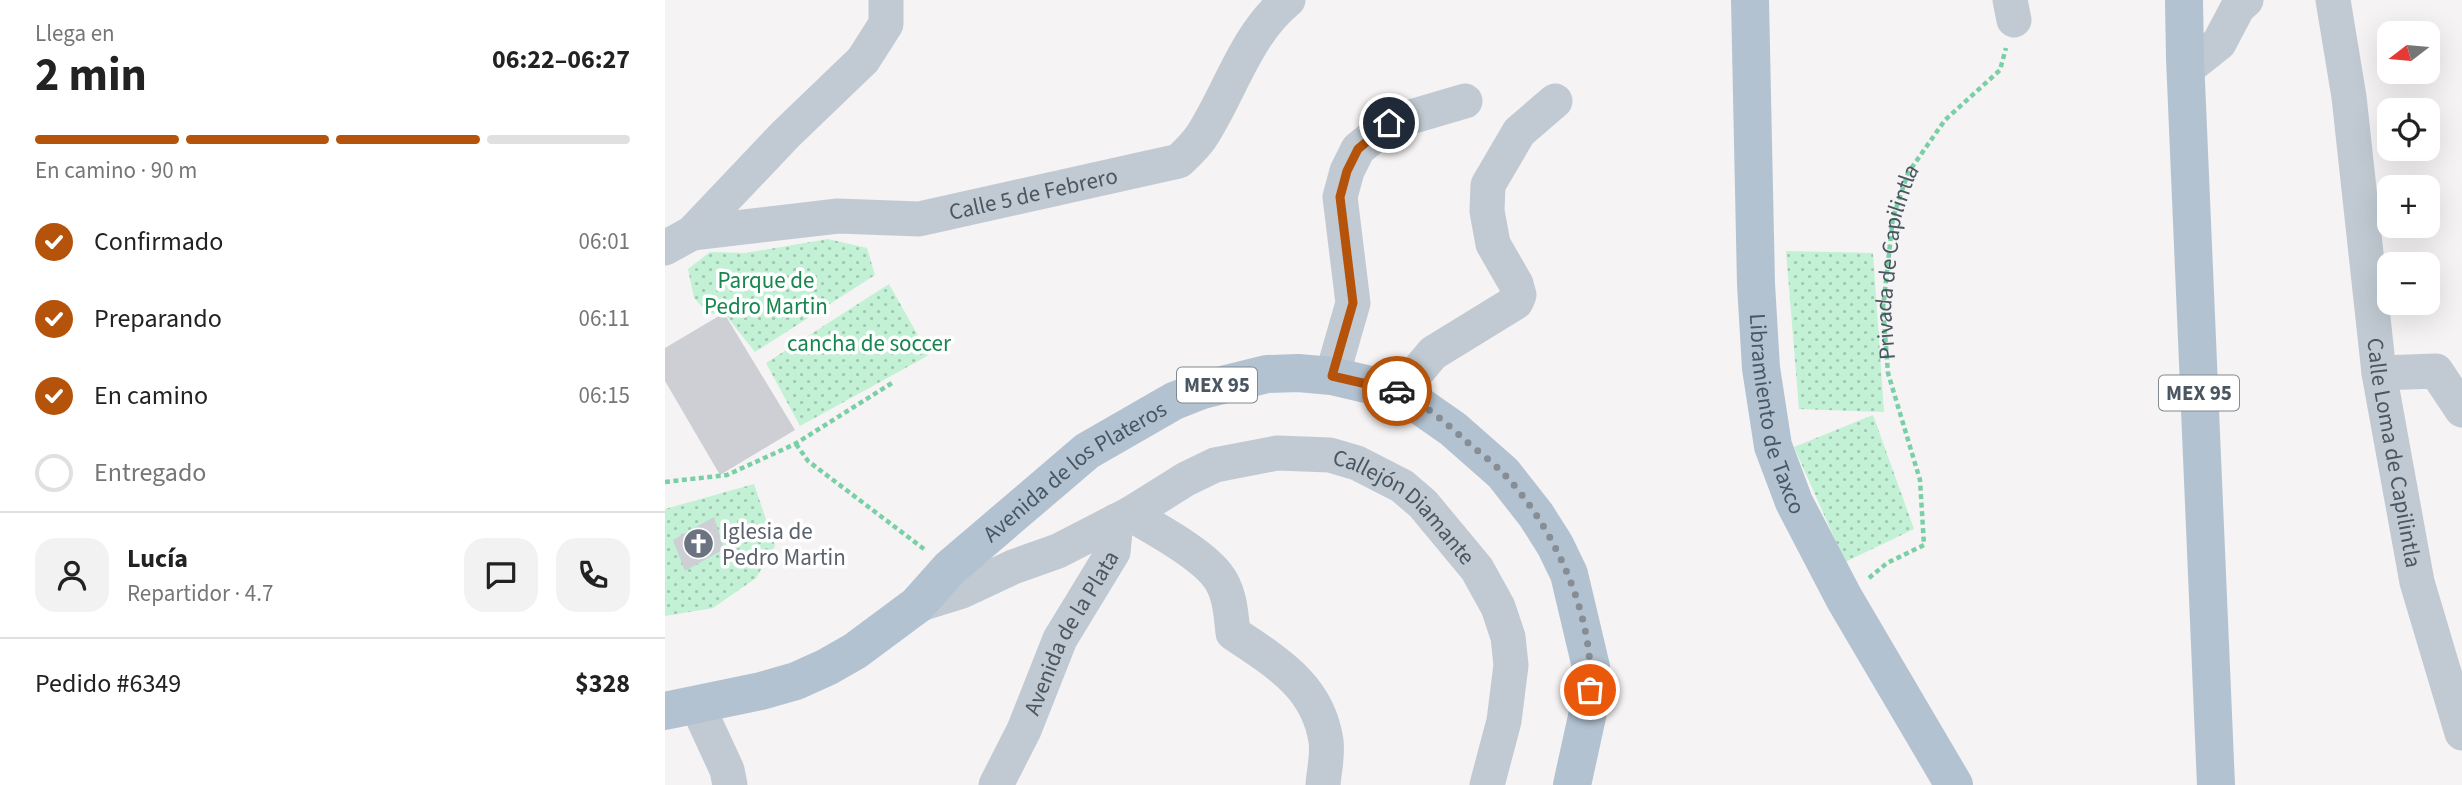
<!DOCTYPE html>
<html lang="es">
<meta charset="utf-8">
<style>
:root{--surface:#fff;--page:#f2f2f2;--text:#222;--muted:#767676;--line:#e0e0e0;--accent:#b45309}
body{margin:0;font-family:"Source Sans 3",sans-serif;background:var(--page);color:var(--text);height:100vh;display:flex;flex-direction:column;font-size:26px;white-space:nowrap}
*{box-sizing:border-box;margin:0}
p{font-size:23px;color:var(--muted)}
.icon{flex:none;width:38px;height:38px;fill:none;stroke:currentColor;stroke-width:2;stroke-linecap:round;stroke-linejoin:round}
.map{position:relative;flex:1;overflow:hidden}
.drawer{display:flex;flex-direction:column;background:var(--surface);width:665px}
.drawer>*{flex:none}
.needle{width:46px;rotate:254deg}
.fabs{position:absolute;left:1712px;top:21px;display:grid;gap:14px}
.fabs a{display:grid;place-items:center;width:63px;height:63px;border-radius:14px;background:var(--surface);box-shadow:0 7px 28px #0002;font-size:35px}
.pin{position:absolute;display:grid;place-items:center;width:60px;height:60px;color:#fff;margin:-30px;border:4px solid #fff;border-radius:50%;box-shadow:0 2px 7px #0007}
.courier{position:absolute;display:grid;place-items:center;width:70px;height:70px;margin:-35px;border:5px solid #b45309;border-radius:50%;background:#fff;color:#222;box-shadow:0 2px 9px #0007}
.summary em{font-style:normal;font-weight:700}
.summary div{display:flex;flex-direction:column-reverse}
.summary{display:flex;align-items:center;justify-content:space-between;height:119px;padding:0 35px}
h1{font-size:46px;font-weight:700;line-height:52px}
.bar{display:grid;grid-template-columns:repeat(4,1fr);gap:10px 7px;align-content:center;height:84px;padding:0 35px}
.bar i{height:9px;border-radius:5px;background:var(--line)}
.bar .active{background:var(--accent)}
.bar p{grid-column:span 4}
.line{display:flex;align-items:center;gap:18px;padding:0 35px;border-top:2px solid var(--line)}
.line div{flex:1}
.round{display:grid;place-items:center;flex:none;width:74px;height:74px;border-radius:21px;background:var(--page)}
ol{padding:0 35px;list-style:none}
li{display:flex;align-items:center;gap:21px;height:77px}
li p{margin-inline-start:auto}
li .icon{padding:7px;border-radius:50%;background:var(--accent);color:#fff;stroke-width:4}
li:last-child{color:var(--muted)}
li i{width:38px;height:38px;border:4px solid var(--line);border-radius:50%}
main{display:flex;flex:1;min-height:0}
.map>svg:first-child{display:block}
</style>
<main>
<section class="drawer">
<div class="summary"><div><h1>2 min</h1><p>Llega en</p></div><em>06:22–06:27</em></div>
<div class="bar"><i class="active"></i><i class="active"></i><i class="active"></i><i></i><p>En camino · 90 m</p></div>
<ol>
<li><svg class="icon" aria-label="check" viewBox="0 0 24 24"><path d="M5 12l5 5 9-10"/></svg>Confirmado<p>06:01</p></li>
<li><svg class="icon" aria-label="check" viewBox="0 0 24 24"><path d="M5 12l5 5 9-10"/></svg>Preparando<p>06:11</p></li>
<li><svg class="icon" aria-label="check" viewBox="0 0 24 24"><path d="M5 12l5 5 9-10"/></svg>En camino<p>06:15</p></li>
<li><i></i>Entregado</li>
</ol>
<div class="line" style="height:126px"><a class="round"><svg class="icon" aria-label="person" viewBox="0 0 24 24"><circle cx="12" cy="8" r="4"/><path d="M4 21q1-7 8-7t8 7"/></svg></a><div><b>Lucía</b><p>Repartidor · 4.7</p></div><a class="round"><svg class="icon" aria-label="chat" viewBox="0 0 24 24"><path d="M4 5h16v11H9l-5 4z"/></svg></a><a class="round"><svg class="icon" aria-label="phone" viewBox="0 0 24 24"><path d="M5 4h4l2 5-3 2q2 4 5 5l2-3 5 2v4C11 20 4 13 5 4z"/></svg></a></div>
<div class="line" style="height:91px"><div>Pedido #6349</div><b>$328</b></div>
</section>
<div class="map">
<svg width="1797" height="785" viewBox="0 0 1797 785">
<defs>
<pattern id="park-dots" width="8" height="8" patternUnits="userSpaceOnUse" patternTransform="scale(1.75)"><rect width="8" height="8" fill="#c3f1d5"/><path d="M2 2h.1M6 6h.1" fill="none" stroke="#a0c6b0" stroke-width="1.8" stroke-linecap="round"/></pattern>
</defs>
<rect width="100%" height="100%" fill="#f5f3f3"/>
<g fill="url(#park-dots)">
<path d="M 163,239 L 202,248 L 210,275 L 90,352 L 59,313 L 44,314 L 29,298 L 23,269 L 45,252 L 80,253 Z"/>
<path d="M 1121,251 L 1208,253 L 1219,412 L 1134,409 Z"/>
<path d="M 224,284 L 264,355 L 135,426 L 101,363 Z"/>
<path d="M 1208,415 L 1249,529 L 1180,562 L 1129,447 Z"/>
<path d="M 89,484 L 110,546 L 91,578 L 48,608 L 0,616 L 0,509 Z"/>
</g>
<g fill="#cdcfd5">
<path d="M 59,313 L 130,430 L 55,475 L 0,381 L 0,348 Z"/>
<path d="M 49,517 L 59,549 L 20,571 L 8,540 Z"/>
</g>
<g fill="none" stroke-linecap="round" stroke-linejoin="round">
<g stroke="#7ad0a6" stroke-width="4.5" stroke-dasharray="5 3.5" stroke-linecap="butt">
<path d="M 131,444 L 143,461 L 259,549"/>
<path d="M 0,482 L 62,475 L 130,444 L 227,383"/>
<path id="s1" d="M 1204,578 L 1222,563 L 1259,545 L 1255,480 L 1223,373 L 1218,308 L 1228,217 L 1243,173 L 1280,120 L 1335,70 L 1341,48"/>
</g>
<g stroke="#c1cad2" stroke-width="35">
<path d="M 1345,0 L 1349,20"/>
<path id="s2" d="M 1668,0 L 1684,97 L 1714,373 L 1752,582 L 1797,733"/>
<path d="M 1520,70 L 1554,43 L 1573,7 L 1581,0"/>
<path id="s3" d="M 27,233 L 173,216 L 254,219 L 514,161 C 521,154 530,146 536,137 C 565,93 580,35 623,0"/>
<path d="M 0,248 L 27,233 L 121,134 L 198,60 L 221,24 L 221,0"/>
<path d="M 1714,373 L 1771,371 L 1797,410"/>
<path d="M 667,376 L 688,303 L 675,197 L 682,171 L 693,149 L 725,123 L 800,101"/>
<path d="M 735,392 L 768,353 L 851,302 L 854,295 L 851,284 L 828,244 L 822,211 L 823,185 L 854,132 L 890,101"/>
<path d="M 465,514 C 489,528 535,553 552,575 C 565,591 566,614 568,633 C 611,662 653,686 661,741 C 663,755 659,771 658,785"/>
<path id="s4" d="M 252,605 L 297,591 L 348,567 L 393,551 L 465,514 L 521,479 L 550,465 L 612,453 L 665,455 L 692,463 L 737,486 L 758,504 L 812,569 L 833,607 L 843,637 L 846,665 L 839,721 L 822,785"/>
<path d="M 32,705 L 62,770 L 65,785"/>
<path id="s5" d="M 331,785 L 359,730 L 395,639 L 448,552 L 451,521"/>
</g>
<g stroke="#b3c2d1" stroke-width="38">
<path id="s6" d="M 1085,0 L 1091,284 L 1096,368 L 1108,446 L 1129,502 L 1179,598 L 1289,785"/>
<path d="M 1519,0 L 1520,58 L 1551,785"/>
<path id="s7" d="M 0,711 L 96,691 L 131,681 L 162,667 L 190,651 L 252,605 L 285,568 L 422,451 L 509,401 L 537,390 L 602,374 L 633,373 L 667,376 L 735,392 L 788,429 L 838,473 L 871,515 L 890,545 L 904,574 L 926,667 L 923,712 L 907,785"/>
</g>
</g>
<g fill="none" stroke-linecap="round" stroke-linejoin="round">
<path stroke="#868d94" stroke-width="7" stroke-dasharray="0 12.6" d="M 732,391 C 757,402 781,423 801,441 C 813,451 826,461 837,472 C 888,524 930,616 925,690"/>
<path stroke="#b45309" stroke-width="9" d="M 724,123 L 693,149 L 682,171 L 675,197 L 688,303 L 667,376 L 732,391"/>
</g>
<defs>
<symbol id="church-disc" viewBox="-11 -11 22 22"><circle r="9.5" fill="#6b7280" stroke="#fff"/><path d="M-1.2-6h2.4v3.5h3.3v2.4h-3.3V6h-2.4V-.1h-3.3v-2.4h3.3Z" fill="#fff"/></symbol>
</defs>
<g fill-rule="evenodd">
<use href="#church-disc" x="16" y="526" width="35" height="35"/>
</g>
<g text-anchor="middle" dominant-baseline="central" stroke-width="7" stroke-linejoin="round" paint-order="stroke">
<g fill="#fff" stroke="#808990" stroke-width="2">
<rect x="512" y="367.5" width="80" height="35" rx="5"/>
<rect x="1494" y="375.5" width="80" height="35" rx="5"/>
</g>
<g font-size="21" font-weight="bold" fill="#4a5661">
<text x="552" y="385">MEX 95</text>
<text x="1534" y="393">MEX 95</text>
</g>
<g font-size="23" fill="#4a5661" stroke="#fff">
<text stroke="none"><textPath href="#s3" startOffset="345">Calle 5 de Febrero</textPath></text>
<text stroke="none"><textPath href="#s1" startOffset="354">Privada de Capilintla</textPath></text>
<text stroke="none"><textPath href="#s6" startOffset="416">Libramiento de Taxco</textPath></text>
<text stroke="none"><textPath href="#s2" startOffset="457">Calle Loma de Capilintla</textPath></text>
<text stroke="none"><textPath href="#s7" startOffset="486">Avenida de los Plateros</textPath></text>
<text stroke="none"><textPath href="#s4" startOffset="539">Callejón Diamante</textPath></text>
<text stroke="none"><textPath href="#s5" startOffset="170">Avenida de la Plata</textPath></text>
</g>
<g font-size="23" fill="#17864f" stroke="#fff">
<text x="101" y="280">Parque de<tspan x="101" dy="26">Pedro Martin</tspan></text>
<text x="204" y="343">cancha de soccer</text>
</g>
<g font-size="23" fill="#5b616d" stroke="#fff" text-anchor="start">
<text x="57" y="531">Iglesia de<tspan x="57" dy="26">Pedro Martin</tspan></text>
</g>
</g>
</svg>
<div class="fabs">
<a><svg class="needle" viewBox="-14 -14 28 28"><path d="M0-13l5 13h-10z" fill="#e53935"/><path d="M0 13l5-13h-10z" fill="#767676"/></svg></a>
<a><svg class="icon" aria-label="locate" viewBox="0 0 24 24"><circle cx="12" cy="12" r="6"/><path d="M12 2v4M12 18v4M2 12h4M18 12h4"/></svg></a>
<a>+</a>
<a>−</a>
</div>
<div class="pin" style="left:925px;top:690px;background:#ea580c"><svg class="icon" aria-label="bag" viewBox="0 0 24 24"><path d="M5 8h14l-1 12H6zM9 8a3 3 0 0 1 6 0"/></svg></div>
<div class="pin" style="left:724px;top:123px;background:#1f2937"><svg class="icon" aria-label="home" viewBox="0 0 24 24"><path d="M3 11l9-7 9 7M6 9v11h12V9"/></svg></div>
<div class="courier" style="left:732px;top:391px"><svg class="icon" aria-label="car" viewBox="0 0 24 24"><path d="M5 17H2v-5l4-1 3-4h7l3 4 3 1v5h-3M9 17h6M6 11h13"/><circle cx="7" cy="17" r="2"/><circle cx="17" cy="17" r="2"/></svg></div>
</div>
</main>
